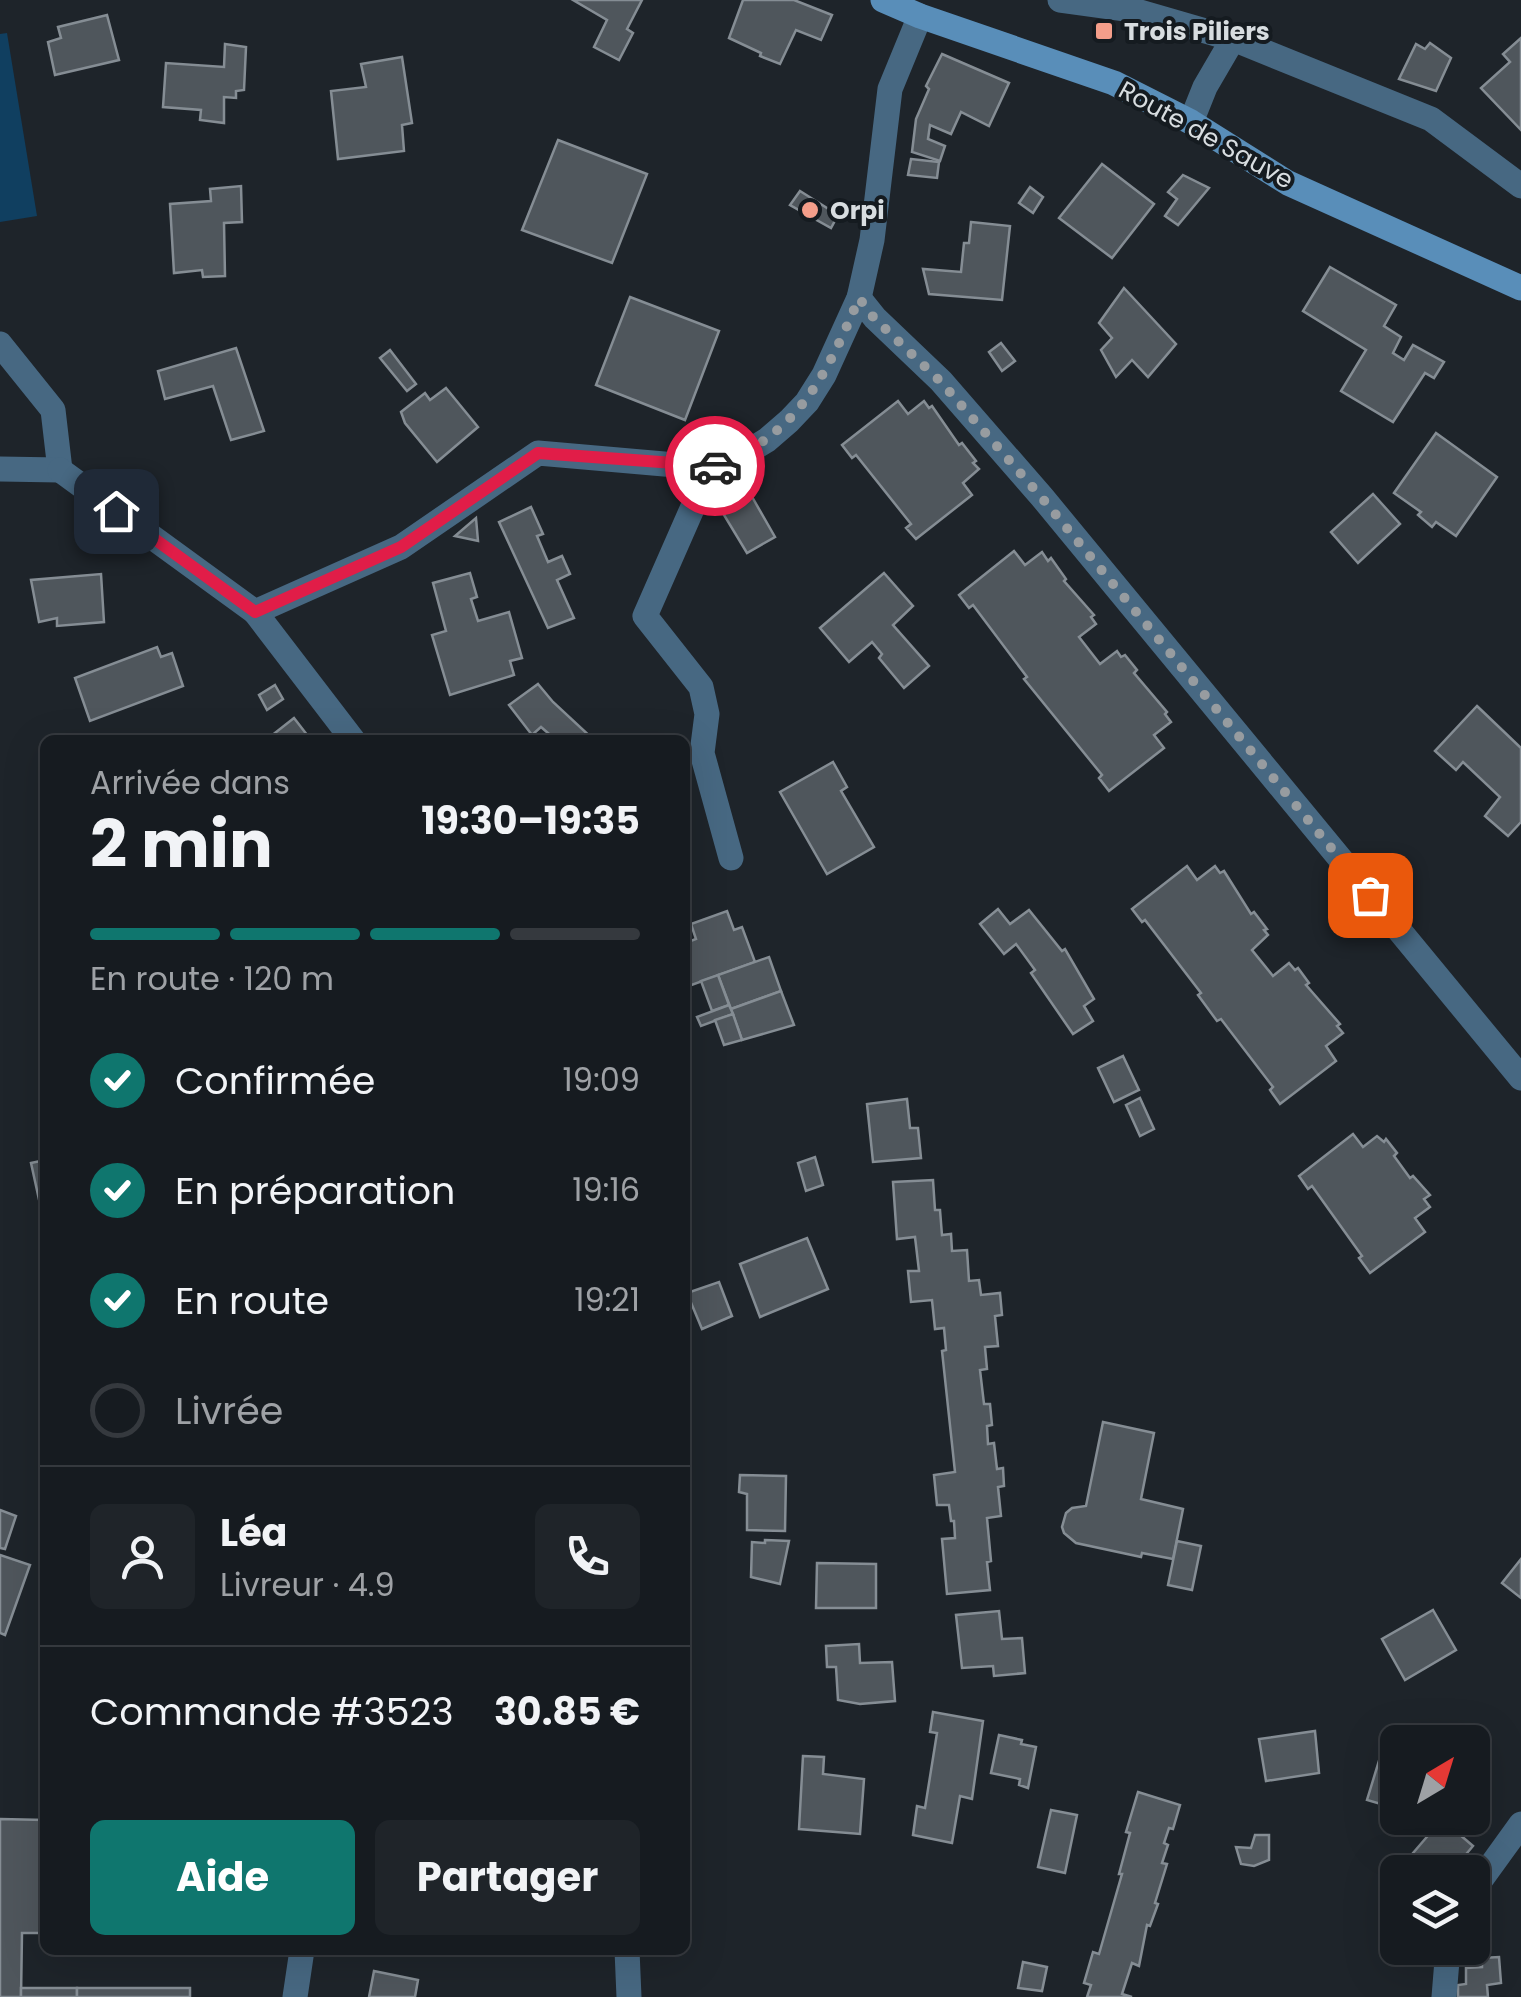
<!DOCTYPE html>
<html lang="fr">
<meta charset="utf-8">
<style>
:root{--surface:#161b20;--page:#1f2429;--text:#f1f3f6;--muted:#9ea1a5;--line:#35393e;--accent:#0f766e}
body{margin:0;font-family:Poppins,sans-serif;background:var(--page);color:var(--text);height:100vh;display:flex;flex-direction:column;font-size:38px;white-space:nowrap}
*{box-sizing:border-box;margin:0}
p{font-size:32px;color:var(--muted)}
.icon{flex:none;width:55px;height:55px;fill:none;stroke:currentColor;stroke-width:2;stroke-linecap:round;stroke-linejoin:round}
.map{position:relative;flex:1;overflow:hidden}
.side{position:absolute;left:40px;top:735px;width:650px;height:1220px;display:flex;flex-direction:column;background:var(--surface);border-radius:15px;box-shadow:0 10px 40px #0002,0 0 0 2px var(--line)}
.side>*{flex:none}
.needle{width:65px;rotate:38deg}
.fabs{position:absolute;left:1380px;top:1725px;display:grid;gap:20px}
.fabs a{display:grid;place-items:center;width:110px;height:110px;border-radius:15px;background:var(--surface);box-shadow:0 10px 40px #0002,0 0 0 2px var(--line);font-size:50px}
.pin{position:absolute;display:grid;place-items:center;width:85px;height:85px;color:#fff;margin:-42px;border-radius:20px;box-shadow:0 5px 15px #0006}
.courier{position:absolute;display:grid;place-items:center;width:100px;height:100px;margin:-50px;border:8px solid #e11d48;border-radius:50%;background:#fff;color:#222;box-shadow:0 2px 12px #0007}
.overview em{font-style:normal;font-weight:700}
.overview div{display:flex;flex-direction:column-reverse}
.overview{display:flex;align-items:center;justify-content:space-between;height:170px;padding:0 50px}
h1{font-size:65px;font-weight:700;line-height:75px}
.bar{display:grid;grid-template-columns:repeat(4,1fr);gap:15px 10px;align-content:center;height:120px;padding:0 50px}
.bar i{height:12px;border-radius:8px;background:var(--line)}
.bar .selected{background:var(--accent)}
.bar p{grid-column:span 4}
.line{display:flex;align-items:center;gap:25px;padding:0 50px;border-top:2px solid var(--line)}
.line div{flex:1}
.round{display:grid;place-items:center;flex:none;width:105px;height:105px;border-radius:15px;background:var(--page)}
ol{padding:0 50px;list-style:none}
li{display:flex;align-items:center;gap:30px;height:110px}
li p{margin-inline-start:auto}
li .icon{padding:10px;border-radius:50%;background:var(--accent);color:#fff;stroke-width:4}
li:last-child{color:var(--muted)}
li i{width:55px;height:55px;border:5px solid var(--line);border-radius:50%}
.primary-button{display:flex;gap:20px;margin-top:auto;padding:20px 50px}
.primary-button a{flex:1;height:115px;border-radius:15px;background:var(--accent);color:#fff;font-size:40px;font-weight:700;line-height:115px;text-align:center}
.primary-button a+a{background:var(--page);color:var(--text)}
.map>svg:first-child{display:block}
</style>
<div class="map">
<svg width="1521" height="1997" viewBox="0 0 1521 1997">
<rect width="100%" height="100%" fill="#1e242a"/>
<path fill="#103f60" d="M 7,33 L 37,216 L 0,222 L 0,34 Z"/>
<g fill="#4f565c" stroke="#858d94" stroke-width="2.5">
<path d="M 573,0 L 642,0 L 627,29 L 633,33 L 619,60 L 594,47 L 607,20 Z"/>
<path d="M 743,0 L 794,0 L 832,15 L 821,40 L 796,30 L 780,64 L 760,56 L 761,53 L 729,38 Z"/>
<path d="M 107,15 L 119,60 L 55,75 L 48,42 L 61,38 L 58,27 Z"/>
<path d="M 1521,38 L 1521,130 L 1481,88 L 1510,62 L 1503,54 Z"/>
<path d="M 1430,43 L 1451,58 L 1436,91 L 1399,79 L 1416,44 L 1425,49 Z"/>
<path d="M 225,44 L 246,47 L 244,90 L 236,91 L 236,98 L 224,97 L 224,123 L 200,120 L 201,110 L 163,107 L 166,63 L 224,67 Z"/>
<path d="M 942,54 L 1009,83 L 989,126 L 961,112 L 951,134 L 930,125 L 928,139 L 945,146 L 940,161 L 912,152 L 916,119 L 929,89 L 926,86 Z"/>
<path d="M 402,57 L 412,123 L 402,125 L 404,151 L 338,159 L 331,91 L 366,87 L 361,64 Z"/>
<path d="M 558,140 L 647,174 L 612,263 L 522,230 Z"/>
<path d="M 911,159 L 939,162 L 937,178 L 908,175 Z"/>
<path d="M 1102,164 L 1154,204 L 1112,258 L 1059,218 Z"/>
<path d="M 1183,175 L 1209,188 L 1178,225 L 1165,216 L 1177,199 L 1168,192 Z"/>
<path d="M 241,186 L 242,222 L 224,223 L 225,276 L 203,277 L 202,270 L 174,273 L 170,204 L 211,201 L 210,189 Z"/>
<path d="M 1030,187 L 1043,197 L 1033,213 L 1019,203 Z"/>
<path d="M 800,191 L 838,215 L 831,228 L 790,205 Z"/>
<path d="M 971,222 L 1010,226 L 1002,300 L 929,294 L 923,269 L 961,272 L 964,243 L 969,243 Z"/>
<path d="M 1330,267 L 1396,305 L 1384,326 L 1401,337 L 1393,353 L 1404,360 L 1413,345 L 1444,362 L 1434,378 L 1425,373 L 1393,422 L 1341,391 L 1366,350 L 1303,311 Z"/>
<path d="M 1124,288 L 1176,344 L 1148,377 L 1132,360 L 1116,377 L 1101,350 L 1112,338 L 1099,323 Z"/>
<path d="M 630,297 L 719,331 L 685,420 L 596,385 Z"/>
<path d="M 1001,343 L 1015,361 L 1002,371 L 989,352 Z"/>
<path d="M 236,348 L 264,431 L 231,440 L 213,386 L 165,399 L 158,371 Z"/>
<path d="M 390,350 L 416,384 L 407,391 L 380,358 Z"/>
<path d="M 446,388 L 478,427 L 437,462 L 405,423 L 401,412 L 425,393 L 430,400 Z"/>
<path d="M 898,401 L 908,414 L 924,401 L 929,408 L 932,406 L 959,445 L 962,443 L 976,461 L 973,463 L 979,469 L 963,483 L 972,495 L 916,539 L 906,528 L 911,524 L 856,455 L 852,458 L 842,445 Z"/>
<path d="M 1436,433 L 1497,477 L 1456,536 L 1436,522 L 1432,527 L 1418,515 L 1421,512 L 1394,493 Z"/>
<path d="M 747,488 L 775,537 L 747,553 L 718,505 Z"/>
<path d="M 1373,494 L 1400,524 L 1358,563 L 1331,532 Z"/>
<path d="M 531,507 L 543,534 L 537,536 L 548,562 L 562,556 L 570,574 L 557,580 L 574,618 L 548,628 L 499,522 Z"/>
<path d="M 476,518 L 478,541 L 455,536 Z"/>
<path d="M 1014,551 L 1025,565 L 1042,552 L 1048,561 L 1051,558 L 1066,579 L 1064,581 L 1094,615 L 1091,617 L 1096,624 L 1079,637 L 1100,664 L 1117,651 L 1121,657 L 1125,655 L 1137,670 L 1134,673 L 1167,712 L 1165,714 L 1171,722 L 1154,735 L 1164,748 L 1109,791 L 1099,778 L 1102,775 L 1024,679 L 1027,677 L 973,605 L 969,608 L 959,595 Z"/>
<path d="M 470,573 L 477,597 L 471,599 L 478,621 L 509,612 L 522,658 L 510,661 L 514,675 L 450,695 L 432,635 L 446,631 L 433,583 Z"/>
<path d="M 884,573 L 913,606 L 893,625 L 929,666 L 904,688 L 879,658 L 882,654 L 872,642 L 849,662 L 820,628 Z"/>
<path d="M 101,574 L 104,622 L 57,626 L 57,618 L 39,622 L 31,580 Z"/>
<path d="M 157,647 L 161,657 L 172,653 L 183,686 L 90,721 L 75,678 Z"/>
<path d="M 538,684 L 553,702 L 594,740 L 556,740 L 541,727 L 532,735 L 509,705 Z"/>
<path d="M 275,685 L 283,699 L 267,710 L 259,695 Z"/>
<path d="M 1477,706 L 1521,748 L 1521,822 L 1508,836 L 1485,816 L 1500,797 L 1463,762 L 1456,770 L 1435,751 Z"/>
<path d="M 294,718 L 311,740 L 266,740 Z"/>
<path d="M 833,762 L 847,787 L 841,791 L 874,847 L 827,874 L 780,792 Z"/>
<path d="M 1187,866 L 1197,880 L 1215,866 L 1220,873 L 1224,871 L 1251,914 L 1254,912 L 1267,929 L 1264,930 L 1268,935 L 1252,950 L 1273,976 L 1289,963 L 1295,970 L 1298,968 L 1309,983 L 1306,985 L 1340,1024 L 1337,1026 L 1343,1033 L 1326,1046 L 1336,1061 L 1280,1104 L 1270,1090 L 1273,1087 L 1221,1019 L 1217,1021 L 1198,995 L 1201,993 L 1145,920 L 1142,922 L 1132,909 Z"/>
<path d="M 998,909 L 1010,924 L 1029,910 L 1062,951 L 1065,949 L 1094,999 L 1084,1006 L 1093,1021 L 1073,1034 L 1031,973 L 1035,970 L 1016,944 L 1004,954 L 980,924 Z"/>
<path d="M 727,911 L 734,930 L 742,927 L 755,962 L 686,987 L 685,943 L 696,939 L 691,924 Z"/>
<path d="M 769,957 L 781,991 L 731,1009 L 718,975 Z"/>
<path d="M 718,975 L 729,1005 L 712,1011 L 701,981 Z"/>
<path d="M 781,991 L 794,1025 L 742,1040 L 731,1009 Z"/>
<path d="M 729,1005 L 733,1014 L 701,1026 L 697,1017 Z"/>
<path d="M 733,1014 L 742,1040 L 724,1045 L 715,1020 Z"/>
<path d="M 1123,1056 L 1139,1090 L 1114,1102 L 1098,1068 Z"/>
<path d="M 1140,1098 L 1154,1129 L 1140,1136 L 1126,1105 Z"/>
<path d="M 907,1099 L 910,1128 L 918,1128 L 921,1158 L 873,1162 L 867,1104 Z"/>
<path d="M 1353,1134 L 1363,1147 L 1377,1136 L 1384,1142 L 1386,1139 L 1397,1153 L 1394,1156 L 1410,1178 L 1413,1176 L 1430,1195 L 1424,1199 L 1430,1207 L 1415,1218 L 1425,1232 L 1370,1273 L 1359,1258 L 1362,1256 L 1312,1186 L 1308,1189 L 1299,1176 Z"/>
<path d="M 815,1157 L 823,1185 L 806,1191 L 798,1163 Z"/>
<path d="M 45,1160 L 45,1227 L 31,1163 Z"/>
<path d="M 933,1180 L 935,1210 L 940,1210 L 942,1235 L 951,1234 L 952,1251 L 967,1250 L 969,1281 L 979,1280 L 981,1295 L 1000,1293 L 1002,1315 L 995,1316 L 998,1346 L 985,1347 L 987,1369 L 980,1370 L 984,1404 L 990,1404 L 992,1425 L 987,1426 L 988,1444 L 994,1443 L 997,1469 L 1003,1468 L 1004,1486 L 998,1487 L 1001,1516 L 987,1518 L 991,1561 L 987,1562 L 990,1590 L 947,1594 L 942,1539 L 955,1538 L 954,1521 L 951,1521 L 949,1505 L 937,1505 L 934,1475 L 955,1472 L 942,1351 L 946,1350 L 944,1328 L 935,1329 L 932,1300 L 911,1302 L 908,1271 L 919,1271 L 915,1237 L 897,1239 L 893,1182 Z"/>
<path d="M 807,1238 L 828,1289 L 760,1317 L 740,1264 Z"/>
<path d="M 719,1282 L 732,1316 L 702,1329 L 687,1293 Z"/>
<path d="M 1103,1422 L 1154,1433 L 1141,1499 L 1183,1509 L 1173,1559 L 1142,1553 L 1141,1557 L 1076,1543 L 1064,1533 L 1062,1527 L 1066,1513 L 1072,1508 L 1086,1506 Z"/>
<path d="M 740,1475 L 786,1476 L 785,1531 L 747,1530 L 747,1494 L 739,1492 Z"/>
<path d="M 0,1510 L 16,1516 L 5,1549 L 0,1548 Z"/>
<path d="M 765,1540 L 789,1541 L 780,1584 L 751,1577 L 752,1542 L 765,1543 Z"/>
<path d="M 1177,1541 L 1201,1546 L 1192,1590 L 1168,1585 Z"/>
<path d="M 0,1555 L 30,1565 L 5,1635 L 0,1633 Z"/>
<path d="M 1521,1559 L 1521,1598 L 1502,1583 Z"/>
<path d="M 817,1563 L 876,1564 L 876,1608 L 816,1608 Z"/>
<path d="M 1433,1610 L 1456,1650 L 1405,1680 L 1382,1639 Z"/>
<path d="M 999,1611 L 1002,1639 L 1022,1638 L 1025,1673 L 994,1676 L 993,1666 L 962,1668 L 956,1615 Z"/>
<path d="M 859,1644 L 860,1663 L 892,1662 L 895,1701 L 860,1704 L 838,1700 L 836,1667 L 827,1667 L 826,1646 Z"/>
<path d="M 933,1712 L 983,1721 L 972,1799 L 960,1796 L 952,1843 L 913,1835 L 917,1806 L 925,1808 L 937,1733 L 930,1732 Z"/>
<path d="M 1315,1731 L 1319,1773 L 1266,1781 L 1259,1739 Z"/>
<path d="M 999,1735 L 1022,1740 L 1021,1744 L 1036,1747 L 1028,1788 L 1019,1785 L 1020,1779 L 991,1773 Z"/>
<path d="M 1385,1741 L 1398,1745 L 1398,1809 L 1367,1800 Z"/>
<path d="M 803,1756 L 824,1757 L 823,1774 L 864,1779 L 860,1834 L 799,1829 Z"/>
<path d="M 1138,1792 L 1180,1805 L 1173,1829 L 1169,1828 L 1164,1843 L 1168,1845 L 1162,1863 L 1167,1864 L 1155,1903 L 1158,1904 L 1150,1926 L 1147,1925 L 1139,1966 L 1132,1963 L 1122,1994 L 1132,1997 L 1087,1997 L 1091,1985 L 1084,1983 L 1093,1952 L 1099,1954 L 1122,1874 L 1119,1874 L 1130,1833 L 1126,1832 Z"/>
<path d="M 1051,1810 L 1077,1815 L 1065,1873 L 1038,1867 Z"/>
<path d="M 0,1819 L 45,1820 L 45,1933 L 22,1933 L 21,1997 L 0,1997 Z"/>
<path d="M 1432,1831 L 1459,1834 L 1473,1846 L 1451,1872 L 1424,1872 L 1407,1860 Z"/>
<path d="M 1255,1835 L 1269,1835 L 1269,1860 L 1254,1866 L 1241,1864 L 1236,1847 L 1251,1848 Z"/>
<path d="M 1499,1957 L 1501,1983 L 1487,1985 L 1488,1997 L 1458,1997 L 1458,1985 L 1466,1984 L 1466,1968 L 1482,1967 L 1482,1958 Z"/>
<path d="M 1023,1962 L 1047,1967 L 1042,1991 L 1018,1988 Z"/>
<path d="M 374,1971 L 418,1980 L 415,1997 L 369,1997 Z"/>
<rect x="21" y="1988" width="56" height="9"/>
<rect x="77" y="1988" width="113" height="9"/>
</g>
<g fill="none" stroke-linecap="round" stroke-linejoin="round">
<g stroke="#476882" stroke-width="25">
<path d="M 1060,0 L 1133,10 L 1233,39 L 1431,119 L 1521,186"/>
<path d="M 1191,122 L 1205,87 L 1233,39"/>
<path d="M 859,298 L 875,318 L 941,381 L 1042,497 L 1521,1078"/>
<path d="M 0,344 L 53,410 L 60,470"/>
<path d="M 710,468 L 645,616 L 701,687 L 707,714 L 702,753 L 731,858"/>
<path d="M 0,469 L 60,470"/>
<path d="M 60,470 L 255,612 L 401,547 L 538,453 L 710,468 L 741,456 L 767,440 L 789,421 L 807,402 L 824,375 L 859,298 L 872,240 L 890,89 L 920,16"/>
<path d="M 255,612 L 353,740"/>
<path d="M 1472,1892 L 1521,1824"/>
<path d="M 627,1950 L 629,1997"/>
<path d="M 295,1997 L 302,1950"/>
<path d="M 1444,1997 L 1448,1948"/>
</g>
<path stroke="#598eb9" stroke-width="25" d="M 883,0 L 920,16 L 1114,83 L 1191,122 L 1288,183 L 1521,288"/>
</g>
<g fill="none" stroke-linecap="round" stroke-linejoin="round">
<path stroke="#979ca0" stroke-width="10" stroke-dasharray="0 18" d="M 715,466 C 798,435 826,376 859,298 L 874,318 L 941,382 L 1042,498 L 1370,895"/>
<path stroke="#e11d48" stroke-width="12" d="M 116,511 L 255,612 L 401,547 L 538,453 L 715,466"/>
</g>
<g fill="#f49e8a" stroke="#151b20" stroke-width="4">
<rect x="1094" y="21" width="20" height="20" rx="5"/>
<circle cx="810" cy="210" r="10"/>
</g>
<g text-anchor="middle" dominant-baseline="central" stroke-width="8" stroke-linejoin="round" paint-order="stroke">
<g font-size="25" font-weight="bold" fill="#d8dde0" stroke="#151b20" text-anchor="start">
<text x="1124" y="31">Trois Piliers</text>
<text x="830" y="210">Orpi</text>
</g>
<g font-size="25" fill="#d8dde0" stroke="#151b20">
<text transform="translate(1206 135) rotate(29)">Route de Sauve</text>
</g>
</g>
</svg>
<div class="fabs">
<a><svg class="needle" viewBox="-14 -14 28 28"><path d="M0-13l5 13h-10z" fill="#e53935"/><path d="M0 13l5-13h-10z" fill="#9ea1a5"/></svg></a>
<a><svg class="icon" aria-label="layers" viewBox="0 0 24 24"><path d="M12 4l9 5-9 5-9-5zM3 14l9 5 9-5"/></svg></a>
</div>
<div class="pin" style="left:1370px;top:895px;background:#ea580c"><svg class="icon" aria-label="bag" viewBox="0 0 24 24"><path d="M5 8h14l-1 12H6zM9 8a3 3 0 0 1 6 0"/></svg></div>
<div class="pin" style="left:116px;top:511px;background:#1f2937"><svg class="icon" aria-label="home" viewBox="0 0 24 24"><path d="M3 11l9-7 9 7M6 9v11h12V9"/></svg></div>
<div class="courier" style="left:715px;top:466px"><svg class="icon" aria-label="car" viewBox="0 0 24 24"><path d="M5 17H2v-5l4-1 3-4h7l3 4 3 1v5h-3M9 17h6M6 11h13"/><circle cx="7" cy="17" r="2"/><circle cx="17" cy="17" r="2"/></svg></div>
<section class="side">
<div class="overview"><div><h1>2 min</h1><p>Arrivée dans</p></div><em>19:30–19:35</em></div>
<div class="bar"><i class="selected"></i><i class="selected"></i><i class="selected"></i><i></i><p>En route · 120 m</p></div>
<ol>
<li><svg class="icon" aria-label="check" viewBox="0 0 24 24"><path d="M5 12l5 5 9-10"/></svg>Confirmée<p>19:09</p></li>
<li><svg class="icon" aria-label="check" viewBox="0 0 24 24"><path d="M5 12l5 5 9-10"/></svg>En préparation<p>19:16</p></li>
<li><svg class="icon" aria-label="check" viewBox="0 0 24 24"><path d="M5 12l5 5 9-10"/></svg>En route<p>19:21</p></li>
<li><i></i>Livrée</li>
</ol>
<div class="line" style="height:180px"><a class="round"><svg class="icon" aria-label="person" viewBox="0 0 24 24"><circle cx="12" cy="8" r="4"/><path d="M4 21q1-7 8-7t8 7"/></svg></a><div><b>Léa</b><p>Livreur · 4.9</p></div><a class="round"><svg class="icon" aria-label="phone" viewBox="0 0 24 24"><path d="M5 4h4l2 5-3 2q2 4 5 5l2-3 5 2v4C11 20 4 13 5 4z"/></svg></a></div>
<div class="line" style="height:130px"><div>Commande #3523</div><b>30.85 €</b></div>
<div class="primary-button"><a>Aide</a><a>Partager</a></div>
</section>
</div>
